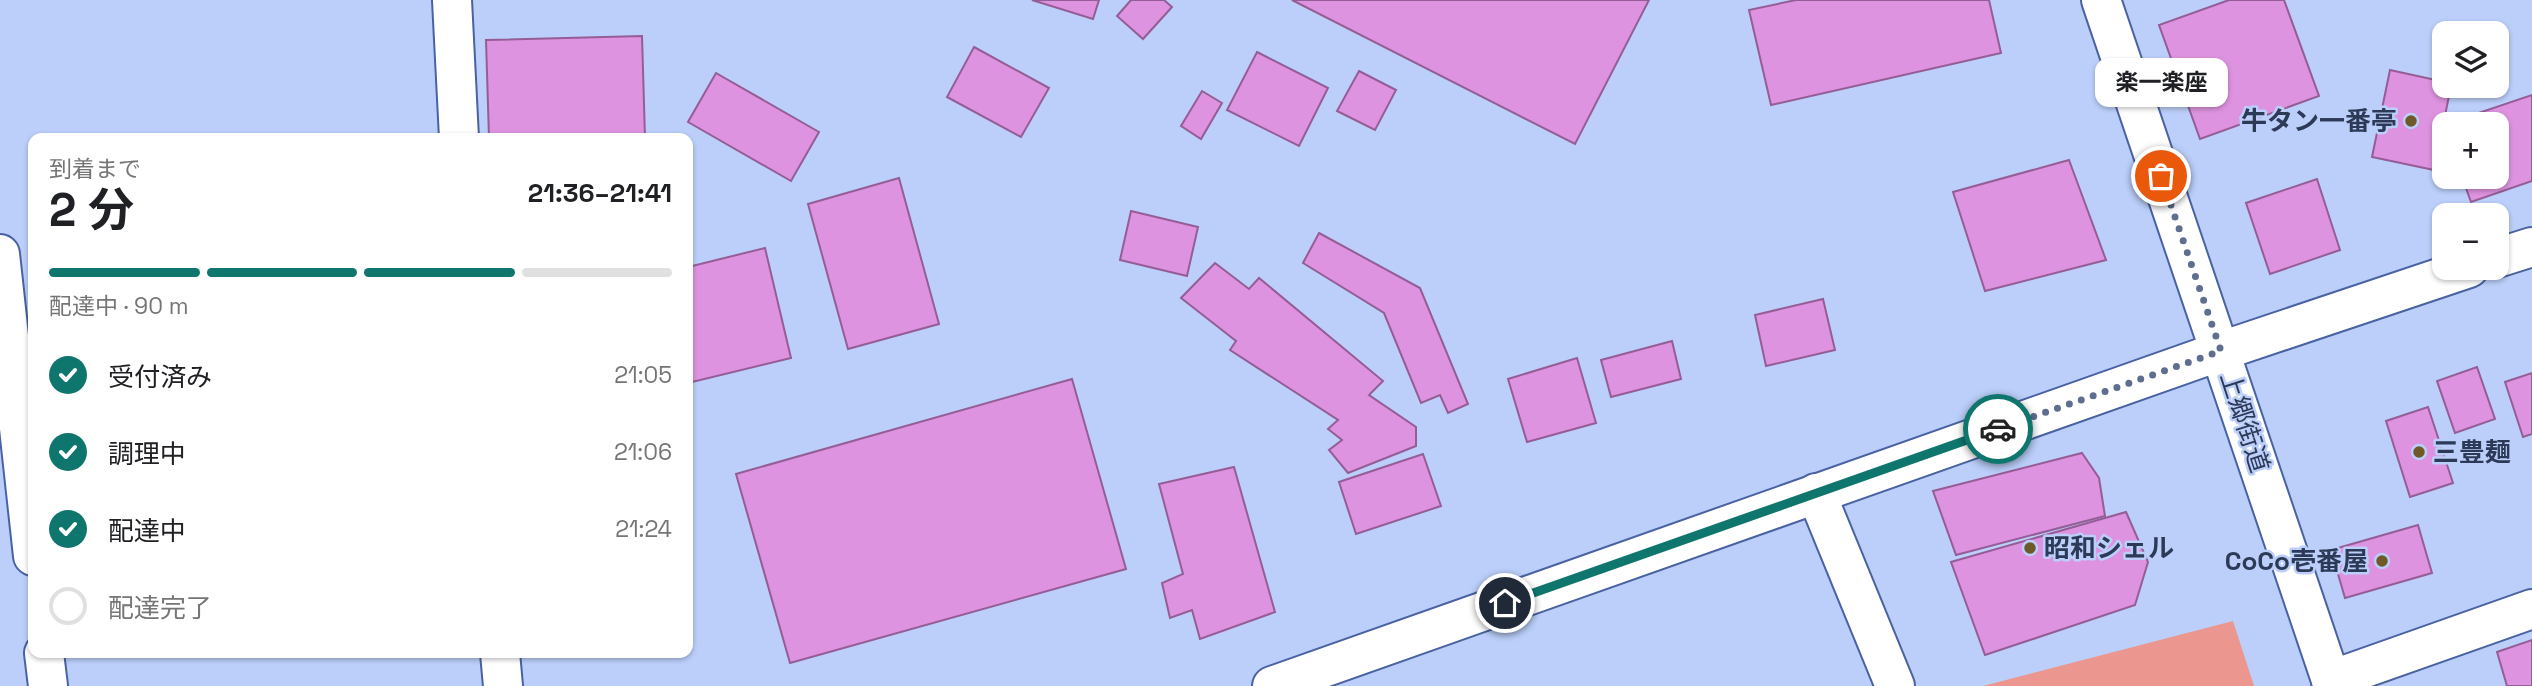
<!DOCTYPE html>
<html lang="ja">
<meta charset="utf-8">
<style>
:root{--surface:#fff;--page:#f2f2f2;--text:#202124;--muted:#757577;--line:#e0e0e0;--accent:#0f766e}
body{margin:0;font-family:"Space Grotesk","Noto Sans JP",sans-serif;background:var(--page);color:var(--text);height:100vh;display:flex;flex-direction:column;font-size:26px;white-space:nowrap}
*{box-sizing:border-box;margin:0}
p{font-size:23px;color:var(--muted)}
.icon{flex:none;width:38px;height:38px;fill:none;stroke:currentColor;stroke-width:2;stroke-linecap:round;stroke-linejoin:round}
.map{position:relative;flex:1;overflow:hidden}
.drawer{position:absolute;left:28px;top:133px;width:665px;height:525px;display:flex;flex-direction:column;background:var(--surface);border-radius:14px;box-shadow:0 2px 5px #0004}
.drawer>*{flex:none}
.tools{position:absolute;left:2432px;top:21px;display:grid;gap:14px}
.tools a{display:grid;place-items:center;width:77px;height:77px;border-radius:14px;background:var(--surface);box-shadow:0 2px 5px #0004;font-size:35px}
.pin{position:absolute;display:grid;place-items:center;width:60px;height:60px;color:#fff;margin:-30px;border:4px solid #fff;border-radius:50%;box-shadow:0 2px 7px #0007}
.courier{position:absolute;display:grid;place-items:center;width:70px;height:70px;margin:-35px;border:5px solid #0f766e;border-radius:50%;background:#fff;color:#222;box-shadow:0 2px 9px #0007}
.bubble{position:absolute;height:49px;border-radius:14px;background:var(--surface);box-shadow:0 2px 5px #0004;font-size:23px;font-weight:700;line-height:49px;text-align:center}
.summary em{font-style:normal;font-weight:700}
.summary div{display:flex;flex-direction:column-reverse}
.summary{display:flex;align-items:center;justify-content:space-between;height:119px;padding:0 21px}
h1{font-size:46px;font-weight:700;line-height:52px}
.bar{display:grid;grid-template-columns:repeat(4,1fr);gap:10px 7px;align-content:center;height:84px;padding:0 21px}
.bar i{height:9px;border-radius:5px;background:var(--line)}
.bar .current{background:var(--accent)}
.bar p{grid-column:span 4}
ol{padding:0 21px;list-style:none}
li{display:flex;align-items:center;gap:21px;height:77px}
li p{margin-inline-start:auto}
li .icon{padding:7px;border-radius:50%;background:var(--accent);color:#fff;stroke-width:4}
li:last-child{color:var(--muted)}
li i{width:38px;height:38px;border:4px solid var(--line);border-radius:50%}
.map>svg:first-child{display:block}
</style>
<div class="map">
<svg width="2532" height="686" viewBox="0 0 2532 686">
<rect width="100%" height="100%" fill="#bbcffa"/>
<path fill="#eb968e" d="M 2233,621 L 2254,686 L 1983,686 Z"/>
<g fill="#dd93df" stroke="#955d96" stroke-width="2">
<path d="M 1032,0 L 1099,0 L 1093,19 Z"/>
<path d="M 1131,0 L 1164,0 L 1172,7 L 1143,39 L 1117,16 Z"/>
<path d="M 1292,0 L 1649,0 L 1575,144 Z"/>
<path d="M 1796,0 L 1989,0 L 2001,53 L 1771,105 L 1749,10 Z"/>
<path d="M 2229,0 L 2284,0 L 2319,96 L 2200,139 L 2159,25 Z"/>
<path d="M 642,36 L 645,138 L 489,138 L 486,40 Z"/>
<path d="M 974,47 L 1049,88 L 1021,137 L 947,97 Z"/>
<path d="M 1257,52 L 1328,88 L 1299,146 L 1227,110 Z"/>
<path d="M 2390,70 L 2445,82 L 2445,86 L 2451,86 L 2434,170 L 2372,157 Z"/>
<path d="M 1359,71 L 1396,90 L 1375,130 L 1337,111 Z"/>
<path d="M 716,73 L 819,132 L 791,181 L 688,122 Z"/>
<path d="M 1202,91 L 1222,103 L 1201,139 L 1181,126 Z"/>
<path d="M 2532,95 L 2532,181 L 2471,202 L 2462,177 L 2497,177 L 2497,124 L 2446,124 Z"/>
<path d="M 2069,160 L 2106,260 L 1985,291 L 1953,192 Z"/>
<path d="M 899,178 L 939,324 L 848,349 L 808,204 Z"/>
<path d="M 2317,179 L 2340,250 L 2270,274 L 2246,203 Z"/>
<path d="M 1131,211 L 1198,227 L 1187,276 L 1120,260 Z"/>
<path d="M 1319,233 L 1420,288 L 1468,404 L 1448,413 L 1440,395 L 1421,403 L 1384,313 L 1303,263 Z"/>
<path d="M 765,248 L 791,358 L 688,383 L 688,267 Z"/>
<path d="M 1215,263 L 1249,289 L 1259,278 L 1383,381 L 1369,395 L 1416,427 L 1416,446 L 1348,473 L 1329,450 L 1342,440 L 1328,429 L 1338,420 L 1230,350 L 1236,341 L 1181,298 Z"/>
<path d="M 1823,299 L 1835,350 L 1766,366 L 1755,315 Z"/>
<path d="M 1672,341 L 1681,379 L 1611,397 L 1601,360 Z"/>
<path d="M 1577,358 L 1596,423 L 1527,442 L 1508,379 Z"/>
<path d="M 2477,367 L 2495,419 L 2455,433 L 2437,381 Z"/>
<path d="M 2532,373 L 2532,434 L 2523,437 L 2505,382 Z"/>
<path d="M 1072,379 L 1126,569 L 790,663 L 736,474 Z"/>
<path d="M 2428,407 L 2453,483 L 2410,497 L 2386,421 Z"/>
<path d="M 2082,453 L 2099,478 L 2105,516 L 1956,555 L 1933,491 Z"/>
<path d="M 1423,454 L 1441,506 L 1356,534 L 1339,482 Z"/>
<path d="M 1234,467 L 1275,612 L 1200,639 L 1192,610 L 1170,618 L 1162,583 L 1183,574 L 1159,484 Z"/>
<path d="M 2126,512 L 2148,562 L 2135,605 L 1985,655 L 1951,562 Z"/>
<path d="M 2418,525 L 2432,573 L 2345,598 L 2331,550 Z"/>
<path d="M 2532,640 L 2532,686 L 2507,686 L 2497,652 Z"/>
</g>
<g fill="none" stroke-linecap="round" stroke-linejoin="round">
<defs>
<g id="minor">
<path d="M 452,0 L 459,138"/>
<path d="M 0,254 L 33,556"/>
<path d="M 1816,493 L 1895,686"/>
<path d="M 44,653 L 48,686"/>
<path d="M 500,653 L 503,686"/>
<path d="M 2331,680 L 2532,609"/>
</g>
<g id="major">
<path d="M 2101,0 L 2333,686"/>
<path d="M 2497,258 L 2532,247"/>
<path d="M 1272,686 L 2221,351 L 2469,268"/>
</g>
</defs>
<use href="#minor" stroke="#4862a2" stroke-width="42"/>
<use href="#major" stroke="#4862a2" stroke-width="42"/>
<use href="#minor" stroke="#fff" stroke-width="38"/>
<use href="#major" stroke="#fff" stroke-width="38"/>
</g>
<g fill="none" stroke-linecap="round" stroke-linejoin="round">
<path stroke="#5f6e90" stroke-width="7" stroke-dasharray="0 12.6" d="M 1998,429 L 2221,351 L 2161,176"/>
<path stroke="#0f766e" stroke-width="9" d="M 1505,603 L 1998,429"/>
</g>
<g fill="#6f5929" stroke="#bbcffa" stroke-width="2.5">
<circle cx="2411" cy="121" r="7"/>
<circle cx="2419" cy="452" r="7"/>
<circle cx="2030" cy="548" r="7"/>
<circle cx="2382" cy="561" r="7"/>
</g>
<g text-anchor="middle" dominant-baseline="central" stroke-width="5" stroke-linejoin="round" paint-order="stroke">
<g font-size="26" font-weight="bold" fill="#2d3a57" stroke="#bbcffa" text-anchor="end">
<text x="2397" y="121">牛タン一番亭</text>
<text x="2433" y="452" text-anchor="start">三豊麺</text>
<text x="2044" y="548" text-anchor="start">昭和シェル</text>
<text x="2368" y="561">CoCo壱番屋</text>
</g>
<g font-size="26" fill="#2d3a57" stroke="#bbcffa">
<text transform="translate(2245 422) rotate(72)">上郷街道</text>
</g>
</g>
</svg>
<div class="tools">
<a><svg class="icon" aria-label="layers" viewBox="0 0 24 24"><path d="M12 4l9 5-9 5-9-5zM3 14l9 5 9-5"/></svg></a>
<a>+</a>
<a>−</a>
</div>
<div class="pin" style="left:2161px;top:176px;background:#ea580c"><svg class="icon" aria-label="bag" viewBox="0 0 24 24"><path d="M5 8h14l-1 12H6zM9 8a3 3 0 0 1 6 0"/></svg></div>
<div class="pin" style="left:1505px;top:603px;background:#1f2937"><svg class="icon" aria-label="home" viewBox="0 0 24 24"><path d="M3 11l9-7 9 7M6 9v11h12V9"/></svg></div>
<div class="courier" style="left:1998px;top:429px"><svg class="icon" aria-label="car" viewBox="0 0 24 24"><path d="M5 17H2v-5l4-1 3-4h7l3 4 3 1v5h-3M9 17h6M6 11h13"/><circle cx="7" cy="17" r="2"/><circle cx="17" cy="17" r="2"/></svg></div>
<div class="bubble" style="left:2095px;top:58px;width:133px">楽一楽座</div>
<section class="drawer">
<div class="summary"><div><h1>2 分</h1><p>到着まで</p></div><em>21:36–21:41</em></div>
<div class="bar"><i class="current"></i><i class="current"></i><i class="current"></i><i></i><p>配達中 · 90 m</p></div>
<ol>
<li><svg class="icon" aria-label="check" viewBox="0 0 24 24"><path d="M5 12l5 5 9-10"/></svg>受付済み<p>21:05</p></li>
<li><svg class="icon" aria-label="check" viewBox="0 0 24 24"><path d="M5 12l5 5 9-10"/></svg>調理中<p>21:06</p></li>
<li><svg class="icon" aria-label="check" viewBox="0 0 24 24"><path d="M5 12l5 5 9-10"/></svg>配達中<p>21:24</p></li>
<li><i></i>配達完了</li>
</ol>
</section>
</div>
